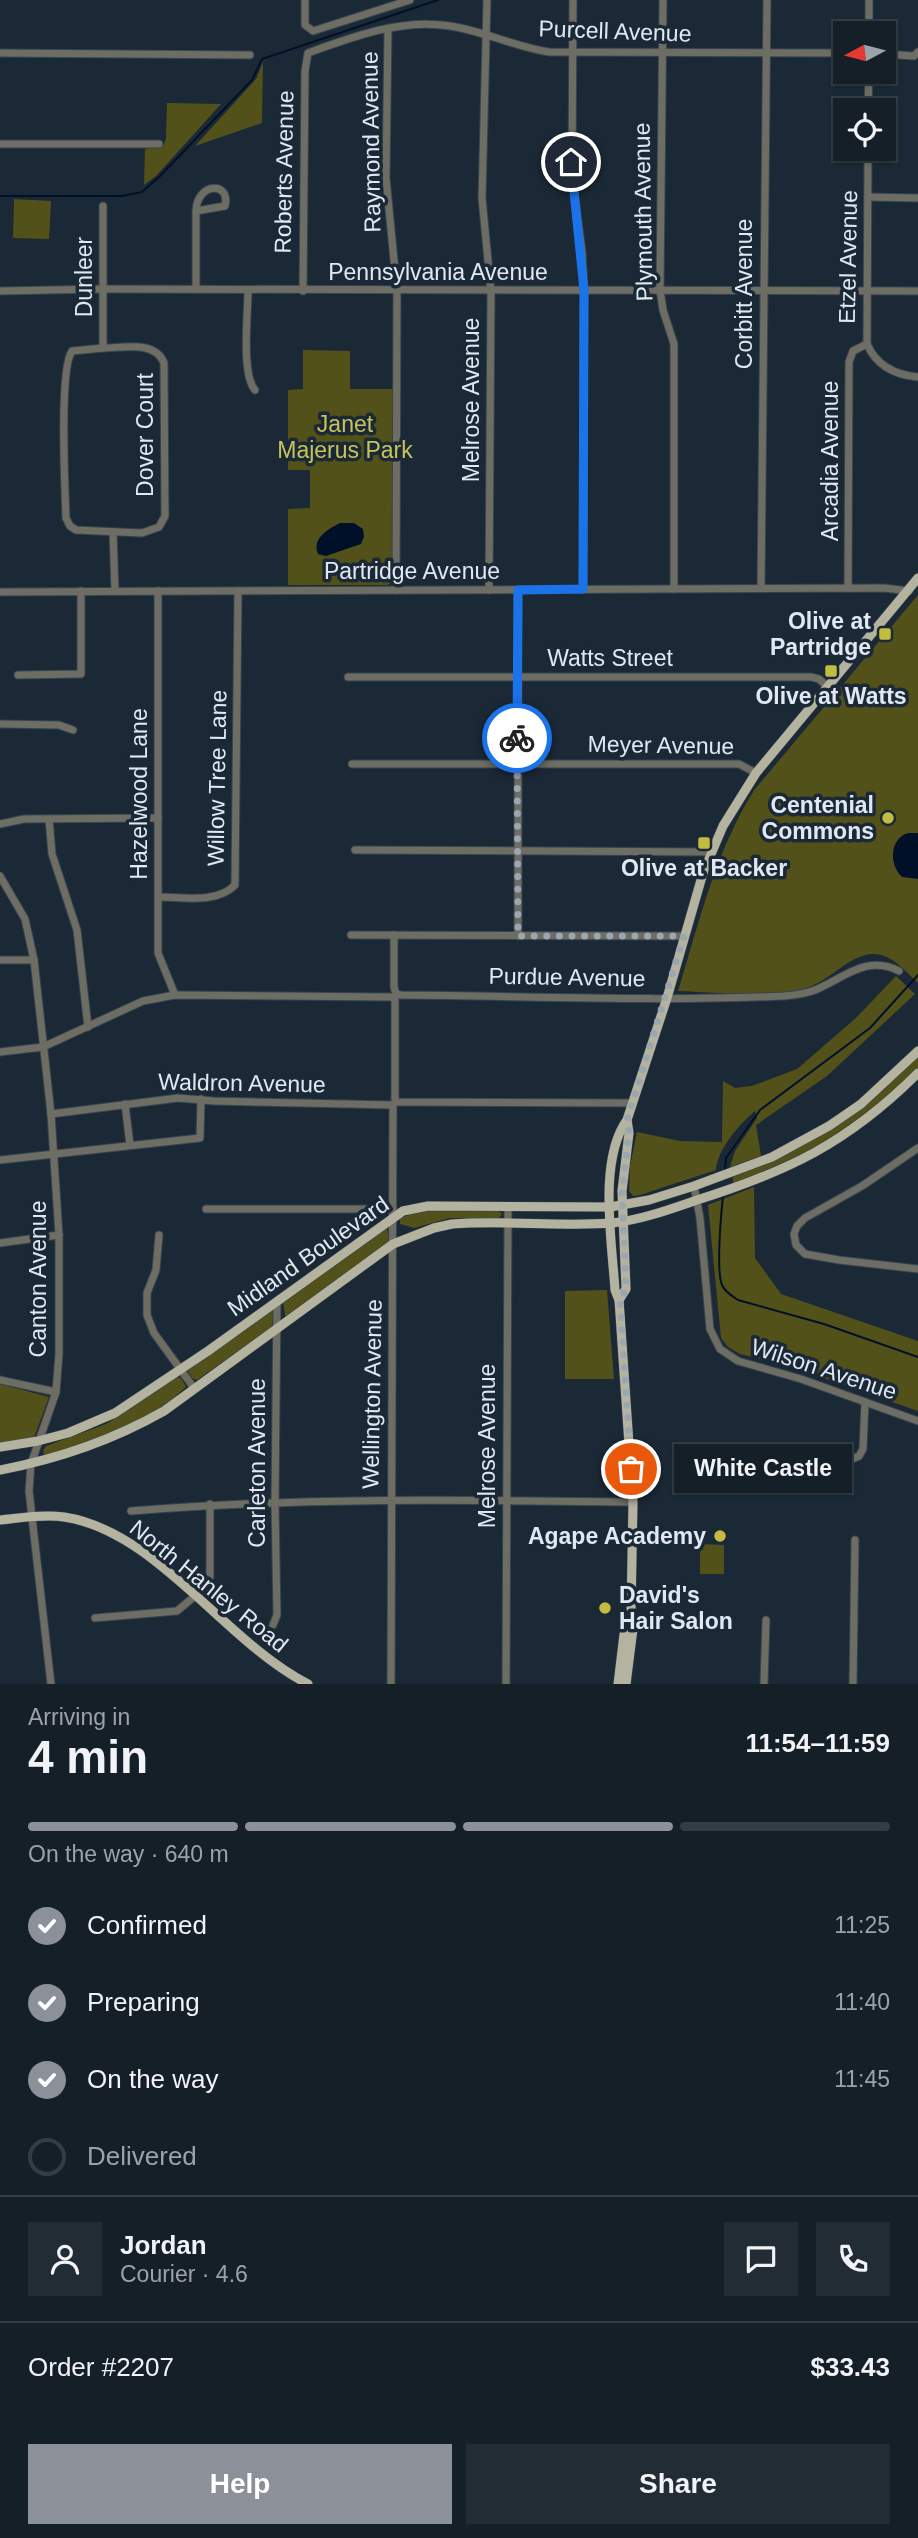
<!DOCTYPE html>
<meta charset="utf-8">
<style>
:root{--surface:#141f28;--page:#212c34;--text:#f1f3f6;--muted:#9da2a8;--line:#333d45;--accent:#8c9099}
body{margin:0;font-family:Arial,sans-serif;background:var(--page);color:var(--text);height:100vh;display:flex;flex-direction:column;font-size:26px;white-space:nowrap}
*{box-sizing:border-box;margin:0}
p{font-size:23px;color:var(--muted)}
.icon{flex:none;width:38px;height:38px;fill:none;stroke:currentColor;stroke-width:2;stroke-linecap:round;stroke-linejoin:round}
.map{position:relative;height:1684px;overflow:hidden}
.panel{display:flex;flex-direction:column;background:var(--surface);flex:1}
.panel>*{flex:none}
.needle{width:46px;rotate:263deg}
.tools{position:absolute;left:833px;top:21px;display:grid;gap:14px}
.tools a{display:grid;place-items:center;width:63px;height:63px;border-radius:0px;background:var(--surface);box-shadow:0 2px 5px #0004,0 0 0 2px var(--line);font-size:35px}
.pin{position:absolute;display:grid;place-items:center;width:60px;height:60px;color:#fff;margin:-30px;border:4px solid #fff;border-radius:50%;box-shadow:0 2px 7px #0007}
.courier{position:absolute;display:grid;place-items:center;width:70px;height:70px;margin:-35px;border:5px solid #1a73e8;border-radius:50%;background:#fff;color:#222;box-shadow:0 2px 9px #0007}
.bubble{position:absolute;height:49px;border-radius:0px;background:var(--surface);box-shadow:0 2px 5px #0004,0 0 0 2px var(--line);font-size:23px;font-weight:800;line-height:49px;text-align:center}
.overview em{font-style:normal;font-weight:800}
.overview div{display:flex;flex-direction:column-reverse}
.overview{display:flex;align-items:center;justify-content:space-between;height:119px;padding:0 28px}
h1{font-size:46px;font-weight:800;line-height:52px}
.bar{display:grid;grid-template-columns:repeat(4,1fr);gap:10px 7px;align-content:center;height:84px;padding:0 28px}
.bar i{height:9px;border-radius:5px;background:var(--line)}
.bar .active{background:var(--accent)}
.bar p{grid-column:span 4}
.line{display:flex;align-items:center;gap:18px;padding:0 28px;border-top:2px solid var(--line)}
.line div{flex:1}
.round{display:grid;place-items:center;flex:none;width:74px;height:74px;border-radius:0px;background:var(--page)}
ol{padding:0 28px;list-style:none}
li{display:flex;align-items:center;gap:21px;height:77px}
li p{margin-inline-start:auto}
li .icon{padding:7px;border-radius:50%;background:var(--accent);color:#fff;stroke-width:4}
li:last-child{color:var(--muted)}
li i{width:38px;height:38px;border:4px solid var(--line);border-radius:50%}
.button{display:flex;gap:14px;margin-top:auto;padding:14px 28px}
.button a{flex:1;height:80px;border-radius:0px;background:var(--accent);color:#fff;font-size:28px;font-weight:800;line-height:80px;text-align:center}
.button a+a{background:var(--page);color:var(--text)}
.map>svg:first-child{display:block}
</style>
<div class="map">
<svg width="918" height="1684" viewBox="0 0 918 1684">
<rect width="100%" height="100%" fill="#1b2936"/>
<g fill="#53511a">
<path d="M 263,62 L 262,123 L 195,146 L 256,79 Z"/>
<path d="M 167,103 L 221,104 L 156,176 L 144,185 L 145,149 L 163,146 L 166,139 Z"/>
<path d="M 14,199 L 51,201 L 49,239 L 13,238 Z"/>
<path d="M 303,350 L 350,351 L 350,389 L 393,389 L 392,581 L 388,585 L 288,585 L 288,509 L 310,508 L 310,470 L 288,470 L 288,390 L 303,389 Z"/>
<path d="M 918,595 L 918,983 C 906,972 892,954 874,954 C 850,953 830,982 803,989 C 772,998 712,992 678,991 C 700,920 715,852 755,789 Z"/>
<path d="M 896,976 L 915,994 L 827,1076 L 756,1125 L 761,1156 L 730,1167 L 735,1151 L 757,1118 L 755,1111 C 740,1123 717,1150 716,1170 L 640,1195 L 633,1196 L 629,1191 L 630,1166 L 637,1132 L 680,1141 L 722,1142 L 723,1081 L 735,1088 L 752,1086 L 797,1069 L 856,1018 Z"/>
<path d="M 918,1055 L 918,1068 C 862,1121 806,1159 733,1184 L 733,1177 L 807,1142 Z"/>
<path d="M 754,1187 L 755,1258 L 781,1294 L 918,1341 L 918,1411 L 792,1367 L 740,1354 L 728,1347 L 721,1338 L 708,1205 Z"/>
<path d="M 421,1211 L 499,1211 L 502,1214 L 499,1218 L 450,1218 L 414,1228 L 400,1224 L 400,1218 Z"/>
<path d="M 387,1228 L 389,1240 L 386,1245 L 287,1316 L 285,1315 L 283,1302 Z"/>
<path d="M 607,1290 L 614,1379 L 565,1379 L 565,1291 Z"/>
<path d="M 270,1310 L 274,1312 L 272,1327 L 197,1380 L 192,1378 L 187,1369 Z"/>
<path d="M 176,1377 L 181,1378 L 186,1387 C 146,1425 94,1440 44,1456 L 43,1451 L 46,1446 L 106,1424 Z"/>
<path d="M 0,1384 L 49,1397 L 34,1438 L 0,1443 Z"/>
<path d="M 700,1544 L 724,1545 L 724,1574 L 700,1574 Z"/>
</g>
<g fill="#001028">
<path d="M 340,523 L 354,523 L 363,529 L 364,537 L 361,544 L 326,556 L 318,554 C 311,539 328,529 340,523 Z"/>
<path d="M 908,833 L 918,833 L 918,879 L 902,877 C 889,865 889,839 908,833 Z"/>
</g>
<g fill="none" stroke-linecap="round" stroke-linejoin="round">
<g stroke="#001028" stroke-width="2">
<path d="M 0,196 L 122,196 L 142,192 L 160,176 L 252,80 L 262,59 L 438,0"/>
<path d="M 725,1170 L 726,1158 L 760,1110 L 870,1028 L 918,975"/>
<path d="M 723,1196 C 721,1215 716,1270 722,1285 C 725,1292 732,1296 738,1300 L 824,1324 L 918,1357"/>
</g>
<defs>
<g id="minor">
<path d="M 305,0 L 305,25 L 313,31 L 410,0"/>
<path d="M 487,0 L 482,198 L 491,292 L 489,590"/>
<path d="M 573,0 L 572,176 L 582,252 L 584,290 L 583,589"/>
<path d="M 663,0 L 660,290 L 663,310 L 674,344 L 674,589"/>
<path d="M 388,29 L 386,178 L 397,291 L 396,590"/>
<path d="M 869,33 L 869,0"/>
<path d="M 0,53 L 250,55"/>
<path d="M 884,54 L 914,56 L 918,52"/>
<path d="M 868,110 L 869,72"/>
<path d="M 0,144 L 159,144"/>
<path d="M 868,149 L 867,344 C 876,365 895,375 918,377"/>
<path d="M 868,197 L 918,198"/>
<path d="M 196,211 L 225,206 C 231,181 197,182 196,211 L 196,289"/>
<path d="M 0,291 L 102,289 L 918,291"/>
<path d="M 248,291 C 248,313 241,374 255,390"/>
<path d="M 303,291 L 305,71 L 308,53 C 352,37 402,18 450,26 C 484,31 515,47 549,52 L 845,53"/>
<path d="M 103,348 C 123,348 155,340 164,363 L 165,516 L 159,527 L 142,533 L 76,530 L 70,526 L 66,518 C 65,490 59,369 72,351 Z"/>
<path d="M 103,348 L 103,206"/>
<path d="M 113,532 L 115,591"/>
<path d="M 761,588 L 767,0"/>
<path d="M 848,588 L 849,362 L 853,351 L 867,344"/>
<path d="M 158,591 L 158,953 L 175,995"/>
<path d="M 0,592 L 884,588 L 909,591"/>
<path d="M 18,675 L 81,674 L 81,591"/>
<path d="M 348,677 L 811,677 L 819,679 L 827,686"/>
<path d="M 0,724 L 59,725 L 73,730"/>
<path d="M 352,764 L 739,764 L 756,773"/>
<path d="M 49,819 L 52,854 L 77,930 L 88,1027"/>
<path d="M 0,824 L 24,819 L 158,818"/>
<path d="M 355,850 L 711,852"/>
<path d="M 0,876 L 25,919 L 34,960 L 51,1114 L 59,1235 L 59,1354 L 56,1392 L 31,1464 L 29,1491 L 51,1684"/>
<path d="M 159,897 C 182,897 217,904 235,885 L 238,591"/>
<path d="M 351,935 L 684,936"/>
<path d="M 394,935 L 394,987 L 396,994 L 401,995 C 528,996 657,1002 784,996 C 795,995 805,994 815,990 C 844,978 867,954 899,971"/>
<path d="M 518,936 L 518,590"/>
<path d="M 0,960 L 34,960"/>
<path d="M 0,1052 L 43,1047 L 143,1001 L 175,995 L 391,997 L 395,999 L 395,1102 L 632,1103"/>
<path d="M 125,1104 L 130,1145"/>
<path d="M 51,1114 L 178,1098 L 214,1101 L 393,1105 L 391,1684"/>
<path d="M 918,1148 L 862,1186 L 805,1218 L 797,1226 L 794,1234 L 796,1245 L 805,1254 L 839,1260 L 918,1269"/>
<path d="M 0,1160 L 200,1138 L 201,1099"/>
<path d="M 694,1186 L 700,1218 L 710,1329 L 720,1349 L 738,1361 L 801,1379 L 918,1421"/>
<path d="M 206,1209 L 393,1209"/>
<path d="M 159,1235 L 156,1270 L 147,1293 L 147,1315 L 154,1333 L 194,1388"/>
<path d="M 0,1243 L 59,1235"/>
<path d="M 0,1380 L 56,1392"/>
<path d="M 707,1455 L 721,1459 L 852,1459 L 859,1456 L 863,1449 L 865,1402"/>
<path d="M 131,1511 C 298,1497 466,1500 633,1502"/>
<path d="M 95,1618 L 177,1611 L 195,1596 L 210,1577 L 210,1504"/>
<path d="M 273,1625 L 277,1615 L 275,1503 L 277,1301"/>
<path d="M 506,1684 L 508,1208"/>
<path d="M 764,1684 L 766,1620"/>
<path d="M 853,1684 L 855,1540"/>
</g>
<g id="major">
<path d="M 619,1300 L 626,1289 L 622,1191 L 629,1133 L 627,1120"/>
<path d="M 0,1447 L 38,1441 L 68,1433 L 115,1413 L 208,1351 L 403,1211 L 428,1206 L 610,1207 L 649,1200 L 694,1186 L 772,1157 L 829,1126 L 861,1104 L 918,1051"/>
<path d="M 0,1470 C 58,1459 113,1440 164,1411 L 393,1244 L 434,1228 L 452,1224 C 505,1220 559,1227 612,1223 C 640,1220 668,1210 694,1201 C 787,1172 848,1143 918,1073"/>
<path d="M 0,1520 C 21,1518 43,1514 64,1517 C 157,1531 225,1642 308,1684"/>
<path d="M 618,1684 L 626,1618 L 631,1612"/>
<path d="M 626,1684 L 634,1621 L 631,1612 L 633,1502 L 619,1300 L 615,1290 C 612,1242 598,1160 627,1120 L 667,998 L 703,873 L 723,826 L 756,773 L 918,578"/>
</g>
</defs>
<use href="#minor" stroke="#374450" stroke-width="9"/>
<use href="#major" stroke="#374450" stroke-width="10"/>
<use href="#minor" stroke="#6d6d63" stroke-width="7"/>
<use href="#major" stroke="#b3b39f" stroke-width="9"/>
</g>
<g fill="none" stroke-linecap="round" stroke-linejoin="round">
<path stroke="#9ba6b1" stroke-width="7" stroke-dasharray="0 12.6" d="M 517,738 L 518,936 L 684,936 L 627,1120 L 629,1133 L 622,1191 L 626,1289 L 620,1300 L 631,1469"/>
<path stroke="#1a73e8" stroke-width="9" d="M 517,738 L 518,590 L 583,589 L 584,290 L 571,162"/>
</g>
<g fill="#c2bd3f" stroke="#1b2936" stroke-width="2.5">
<rect x="878" y="627" width="14" height="14" rx="3.5"/>
<rect x="824" y="664" width="14" height="14" rx="3.5"/>
<circle cx="888" cy="818" r="7"/>
<rect x="697" y="836" width="14" height="14" rx="3.5"/>
<circle cx="720" cy="1536" r="7"/>
<circle cx="605" cy="1608" r="7"/>
</g>
<g text-anchor="middle" dominant-baseline="central" stroke-width="7" stroke-linejoin="round" paint-order="stroke">
<g font-size="23" fill="#e0e9f3" stroke="#1b2936">
<text transform="translate(615 31) rotate(2)">Purcell Avenue</text>
<text transform="translate(371 142) rotate(-91)">Raymond Avenue</text>
<text transform="translate(284 172) rotate(-89)">Roberts Avenue</text>
<text transform="translate(643 212) rotate(-91)">Plymouth Avenue</text>
<text transform="translate(848 257) rotate(-89)">Etzel Avenue</text>
<text x="438" y="272">Pennsylvania Avenue</text>
<text transform="translate(84 277) rotate(-90)">Dunleer</text>
<text transform="translate(744 294) rotate(-90)">Corbitt Avenue</text>
<text transform="translate(471 400) rotate(-90)">Melrose Avenue</text>
<text transform="translate(145 435) rotate(-90)">Dover Court</text>
<text transform="translate(830 461) rotate(-90)">Arcadia Avenue</text>
<text x="412" y="571">Partridge Avenue</text>
<text x="610" y="658">Watts Street</text>
<text transform="translate(661 745) rotate(1)">Meyer Avenue</text>
<text transform="translate(217 778) rotate(-89)">Willow Tree Lane</text>
<text transform="translate(139 794) rotate(-90)">Hazelwood Lane</text>
<text transform="translate(567 977) rotate(1)">Purdue Avenue</text>
<text transform="translate(242 1083) rotate(1)">Waldron Avenue</text>
<text transform="translate(308 1256) rotate(-35)">Midland Boulevard</text>
<text transform="translate(38 1279) rotate(-90)">Canton Avenue</text>
<text transform="translate(824 1369) rotate(18)">Wilson Avenue</text>
<text transform="translate(372 1394) rotate(-89)">Wellington Avenue</text>
<text transform="translate(487 1446) rotate(-90)">Melrose Avenue</text>
<text transform="translate(257 1463) rotate(-90)">Carleton Avenue</text>
<text transform="translate(209 1586) rotate(39)">North Hanley Road</text>
</g>
<g font-size="23" fill="#c7c35a" stroke="#1b2936">
<text x="345" y="424">Janet<tspan x="345" dy="26">Majerus Park</tspan></text>
</g>
<g font-size="23" font-weight="bold" fill="#e0e9f3" stroke="#1b2936" text-anchor="end">
<text x="871" y="621">Olive at<tspan x="871" dy="26">Partridge</tspan></text>
<text x="831" y="696" text-anchor="middle">Olive at Watts</text>
<text x="874" y="805">Centenial<tspan x="874" dy="26">Commons</tspan></text>
<text x="704" y="868" text-anchor="middle">Olive at Backer</text>
<text x="706" y="1536">Agape Academy</text>
<text x="619" y="1595" text-anchor="start">David's<tspan x="619" dy="26">Hair Salon</tspan></text>
</g>
</g>
</svg>
<div class="tools">
<a><svg class="needle" viewBox="-14 -14 28 28"><path d="M0-13l5 13h-10z" fill="#e53935"/><path d="M0 13l5-13h-10z" fill="#9da2a8"/></svg></a>
<a><svg class="icon" aria-label="locate" viewBox="0 0 24 24"><circle cx="12" cy="12" r="6"/><path d="M12 2v4M12 18v4M2 12h4M18 12h4"/></svg></a>
</div>
<div class="pin" style="left:631px;top:1469px;background:#ea580c"><svg class="icon" aria-label="bag" viewBox="0 0 24 24"><path d="M5 8h14l-1 12H6zM9 8a3 3 0 0 1 6 0"/></svg></div>
<div class="pin" style="left:571px;top:162px;background:#1f2937"><svg class="icon" aria-label="home" viewBox="0 0 24 24"><path d="M3 11l9-7 9 7M6 9v11h12V9"/></svg></div>
<div class="courier" style="left:517px;top:738px"><svg class="icon" aria-label="bike" viewBox="0 0 24 24"><circle cx="6" cy="16" r="4"/><circle cx="18" cy="16" r="4"/><path d="M6 16l4-8h5l3 8M10 8l3 8H6M13 5h3"/></svg></div>
<div class="bubble" style="left:674px;top:1444px;width:178px">White Castle</div>
</div>
<section class="panel">
<div class="overview"><div><h1>4 min</h1><p>Arriving in</p></div><em>11:54–11:59</em></div>
<div class="bar"><i class="active"></i><i class="active"></i><i class="active"></i><i></i><p>On the way · 640 m</p></div>
<ol>
<li><svg class="icon" aria-label="check" viewBox="0 0 24 24"><path d="M5 12l5 5 9-10"/></svg>Confirmed<p>11:25</p></li>
<li><svg class="icon" aria-label="check" viewBox="0 0 24 24"><path d="M5 12l5 5 9-10"/></svg>Preparing<p>11:40</p></li>
<li><svg class="icon" aria-label="check" viewBox="0 0 24 24"><path d="M5 12l5 5 9-10"/></svg>On the way<p>11:45</p></li>
<li><i></i>Delivered</li>
</ol>
<div class="line" style="height:126px"><a class="round"><svg class="icon" aria-label="person" viewBox="0 0 24 24"><circle cx="12" cy="8" r="4"/><path d="M4 21q1-7 8-7t8 7"/></svg></a><div><b>Jordan</b><p>Courier · 4.6</p></div><a class="round"><svg class="icon" aria-label="chat" viewBox="0 0 24 24"><path d="M4 5h16v11H9l-5 4z"/></svg></a><a class="round"><svg class="icon" aria-label="phone" viewBox="0 0 24 24"><path d="M5 4h4l2 5-3 2q2 4 5 5l2-3 5 2v4C11 20 4 13 5 4z"/></svg></a></div>
<div class="line" style="height:91px"><div>Order #2207</div><b>$33.43</b></div>
<div class="button"><a>Help</a><a>Share</a></div>
</section>
